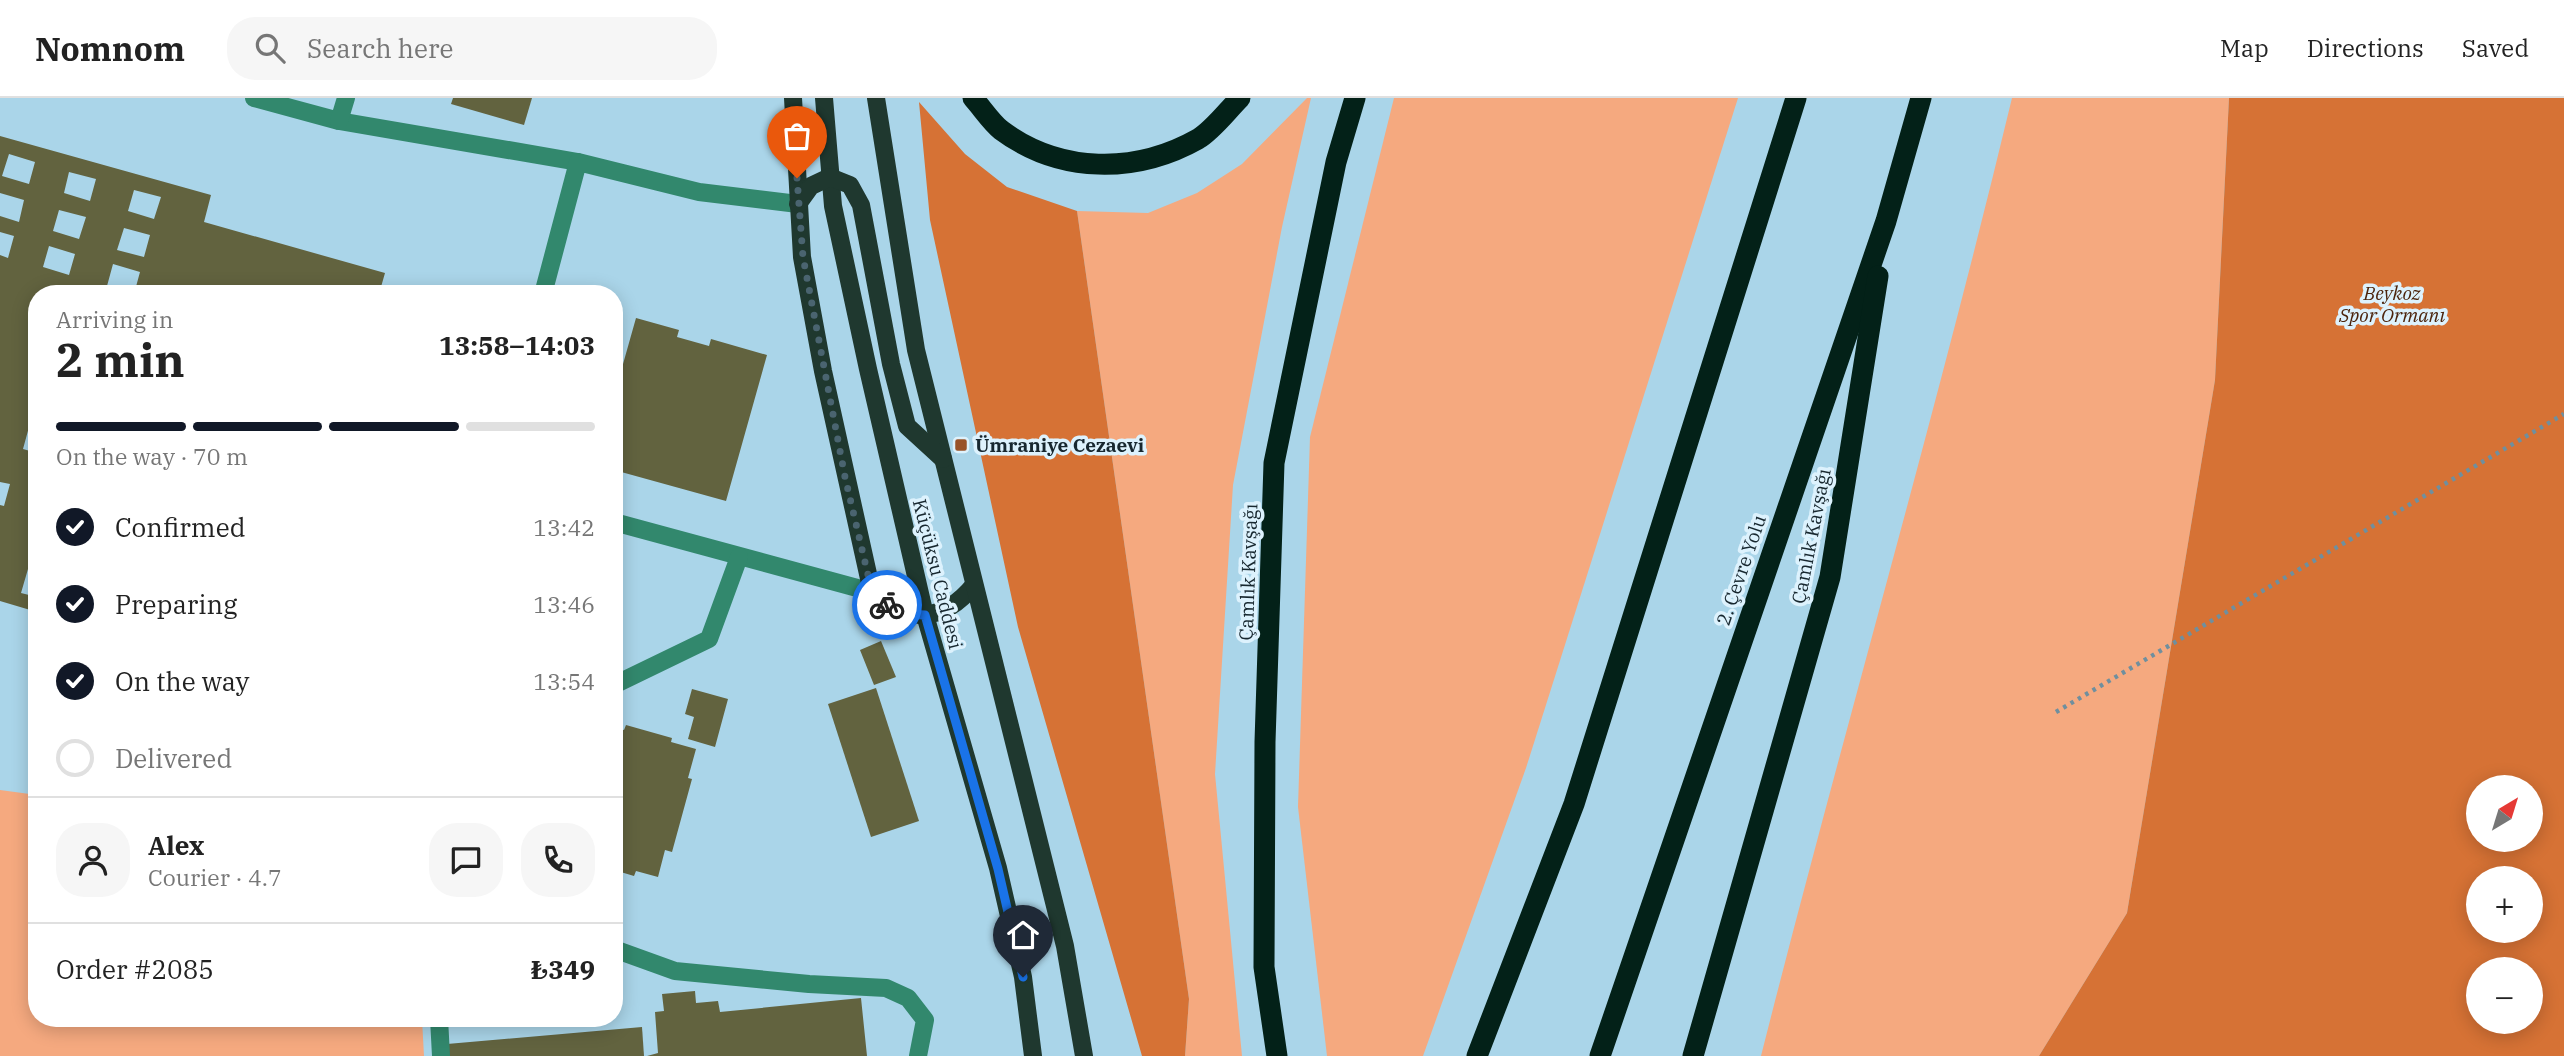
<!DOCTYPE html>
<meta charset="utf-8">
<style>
:root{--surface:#fff;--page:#f6f6f6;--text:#222;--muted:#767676;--line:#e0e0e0;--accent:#111827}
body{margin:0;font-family:"IBM Plex Serif",serif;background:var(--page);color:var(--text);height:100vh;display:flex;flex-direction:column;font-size:26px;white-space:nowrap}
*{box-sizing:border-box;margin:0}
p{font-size:23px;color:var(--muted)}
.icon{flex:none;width:38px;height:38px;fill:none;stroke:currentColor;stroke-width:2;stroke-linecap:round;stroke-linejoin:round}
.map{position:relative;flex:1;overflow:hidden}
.panel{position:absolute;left:28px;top:187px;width:595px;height:742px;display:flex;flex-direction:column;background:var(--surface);border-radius:28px;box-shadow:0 4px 18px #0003}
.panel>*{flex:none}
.needle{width:46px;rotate:38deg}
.fabs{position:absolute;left:2466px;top:677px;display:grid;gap:14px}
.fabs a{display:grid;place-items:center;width:77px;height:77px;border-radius:50%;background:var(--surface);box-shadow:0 4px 18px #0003;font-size:35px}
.pin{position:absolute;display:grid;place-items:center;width:60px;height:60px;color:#fff;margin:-72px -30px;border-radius:50% 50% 50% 0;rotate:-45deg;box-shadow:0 0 7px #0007}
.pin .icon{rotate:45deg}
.courier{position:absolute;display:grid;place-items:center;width:70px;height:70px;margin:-35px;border:5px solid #1a73e8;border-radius:50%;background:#fff;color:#222;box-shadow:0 2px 9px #0007}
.summary em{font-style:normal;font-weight:700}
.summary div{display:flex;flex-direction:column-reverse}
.summary{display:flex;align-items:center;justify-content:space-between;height:119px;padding:0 28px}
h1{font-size:46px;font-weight:700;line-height:52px}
.bar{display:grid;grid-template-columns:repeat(4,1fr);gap:10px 7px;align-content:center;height:84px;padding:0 28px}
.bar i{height:9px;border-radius:5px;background:var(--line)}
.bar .active{background:var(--accent)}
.bar p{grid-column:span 4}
.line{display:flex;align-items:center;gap:18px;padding:0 28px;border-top:2px solid var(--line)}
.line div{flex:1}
.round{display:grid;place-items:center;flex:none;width:74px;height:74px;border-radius:28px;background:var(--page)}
ol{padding:0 28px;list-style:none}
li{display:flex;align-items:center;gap:21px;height:77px}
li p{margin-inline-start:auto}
li .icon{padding:7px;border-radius:50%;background:var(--accent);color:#fff;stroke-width:4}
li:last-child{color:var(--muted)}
li i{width:38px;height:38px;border:4px solid var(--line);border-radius:50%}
header{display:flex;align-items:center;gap:42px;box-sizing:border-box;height:98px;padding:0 35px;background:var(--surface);border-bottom:2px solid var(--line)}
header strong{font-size:33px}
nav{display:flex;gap:38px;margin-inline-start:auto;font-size:24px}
.search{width:490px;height:63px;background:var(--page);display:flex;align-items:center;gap:18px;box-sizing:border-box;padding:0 24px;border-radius:28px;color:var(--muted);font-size:26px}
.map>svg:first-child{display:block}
</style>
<header>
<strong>Nomnom</strong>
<div class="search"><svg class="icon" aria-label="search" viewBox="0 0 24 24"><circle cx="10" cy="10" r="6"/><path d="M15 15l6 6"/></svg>Search here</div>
<nav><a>Map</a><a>Directions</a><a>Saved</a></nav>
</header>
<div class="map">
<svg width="2564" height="958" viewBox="0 0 2564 958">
<rect width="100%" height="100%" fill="#aad5e9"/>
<g fill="#f5a97f">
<path d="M 1307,0 L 1311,0 L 1282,129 L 1233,387 L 1215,676 L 1242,958 L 1185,958 L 1189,901 L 1077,113 L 1148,115 L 1197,95 L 1242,66 Z"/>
<path d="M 1394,0 L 1738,0 L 1526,670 L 1423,958 L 1327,958 L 1298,709 L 1310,339 Z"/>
<path d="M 2012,0 L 2229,0 L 2215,282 L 2127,815 L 2039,958 L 1761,958 C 1842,638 1935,321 2012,0 Z"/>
<path d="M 0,692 L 37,697 L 37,920 L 422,921 L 424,958 L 0,958 Z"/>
</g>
<g fill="#d67235" fill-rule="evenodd">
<path d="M 2229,0 L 2564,0 L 2564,958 L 2039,958 L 2127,815 L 2215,282 ZM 2478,690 L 2530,690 L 2530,742 L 2478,742 ZM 2478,780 L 2530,780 L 2530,833 L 2478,833 ZM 2478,872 L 2530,872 L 2530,924 L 2478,924 Z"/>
<path d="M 919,4 L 965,56 L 1007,89 L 1077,113 L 1189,901 L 1185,958 L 1142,958 L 1018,529 L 930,122 Z"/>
</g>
<g fill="#62633f" fill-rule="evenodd">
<path d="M 453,0 L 532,0 L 524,27 L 451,6 Z"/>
<path d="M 0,38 L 211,97 L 204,124 L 385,175 L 379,196 L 134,196 L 140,174 L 113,166 L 107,188 L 133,196 L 37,196 L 37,332 L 29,329 L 23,351 L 37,355 L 37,438 L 32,456 L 37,457 L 37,474 L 28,471 L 21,495 L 37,499 L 37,514 L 0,503 L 0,407 L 4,408 L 10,386 L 0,384 L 0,157 L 8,160 L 14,138 L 0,134 L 0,118 L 19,124 L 24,102 L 0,95 ZM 9,56 L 35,64 L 29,86 L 2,78 ZM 69,74 L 96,81 L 90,103 L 64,95 ZM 134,92 L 161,99 L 154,121 L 128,113 ZM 59,112 L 86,119 L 79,141 L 53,133 ZM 124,130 L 150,137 L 144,159 L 117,152 ZM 49,148 L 75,156 L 69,177 L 43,169 Z"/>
<path d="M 636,220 L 679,232 L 677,239 L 709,248 L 711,241 L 767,257 L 726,403 L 614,372 L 614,298 Z"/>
<path d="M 881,543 L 896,579 L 874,587 L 860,552 Z"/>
<path d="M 876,590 L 919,723 L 871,739 L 828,606 Z"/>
<path d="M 692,591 L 728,601 L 715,649 L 688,641 L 694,619 L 685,616 Z"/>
<path d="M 626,627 L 672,640 L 671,644 L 696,651 L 688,680 L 692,681 L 672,754 L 665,752 L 658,779 L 636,773 L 634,778 L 614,772 L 614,629 L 624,632 Z"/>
<path d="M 695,893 L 696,905 L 718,903 L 720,914 L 861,900 L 867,958 L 647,958 L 658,955 L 655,914 L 664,913 L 662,896 Z"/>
<path d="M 642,929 L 644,958 L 448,958 L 447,946 Z"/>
</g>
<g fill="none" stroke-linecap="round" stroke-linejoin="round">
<path stroke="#6f8f9e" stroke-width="4.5" stroke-dasharray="3.5 5" stroke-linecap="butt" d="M 2056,614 L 2564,316"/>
<g stroke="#32886d" stroke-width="18">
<path d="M 254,0 L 339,23 L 578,64"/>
<path d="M 339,23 L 346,0"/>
<path d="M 543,196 L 578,64 L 699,94 L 798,106"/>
<path d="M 614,424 L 872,494"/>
<path d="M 614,587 L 709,541 L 739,459"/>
<path d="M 614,851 L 675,873 L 809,886 L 886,890 L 908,900 L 925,922 L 918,958"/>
<path d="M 439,920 L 441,958"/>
</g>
<g stroke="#1f382f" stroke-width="18">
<path d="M 793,0 L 802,159 L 823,273 L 872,494 C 906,527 944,524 974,487"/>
<path d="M 824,0 L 833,108 L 868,271 L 925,517 L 998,770 L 1023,879 L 1033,958"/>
<path d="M 876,0 L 916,252 L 1065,848 L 1084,958"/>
<path d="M 798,106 L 811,88 L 830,79 L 850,87 L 861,107 L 891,266 L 907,328 L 943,361"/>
</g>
<g stroke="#032118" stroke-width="21">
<path d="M 973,0 C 982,10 991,24 1001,32 C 1060,76 1136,76 1198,41 C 1213,32 1227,13 1240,0"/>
<path d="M 1277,958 L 1264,869 L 1265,644 L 1274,365 L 1336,64 L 1355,0"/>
<path d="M 1477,958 L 1574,706 L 1796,0"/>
<path d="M 1600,958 L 1886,123 L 1921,0"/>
<path d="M 1693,958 L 1830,479 L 1878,178"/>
</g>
</g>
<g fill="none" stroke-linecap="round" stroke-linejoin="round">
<path stroke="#4a6470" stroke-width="7" stroke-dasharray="0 12.6" d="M 797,80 L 803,159 L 845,379 L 872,494 L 887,507"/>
<path stroke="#1a73e8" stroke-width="9" d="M 887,507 L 904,516 L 925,517 L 998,771 L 1023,879"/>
</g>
<rect fill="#995329" stroke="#ddf2fd" stroke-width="2.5" x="954" y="340" width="14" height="14" rx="3.5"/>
<g text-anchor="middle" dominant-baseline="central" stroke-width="7" stroke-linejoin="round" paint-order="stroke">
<g font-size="19" font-style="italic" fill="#4c240c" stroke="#ddf2fd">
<text x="2392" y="195">Beykoz<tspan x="2392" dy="22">Spor Ormanı</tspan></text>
</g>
<g font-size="19" font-weight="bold" fill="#17272f" stroke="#ddf2fd" text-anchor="start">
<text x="975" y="347">Ümraniye Cezaevi</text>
</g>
<g font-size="19" fill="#17272f" stroke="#ddf2fd">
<text transform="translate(1811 438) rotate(-79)">Çamlık Kavşağı</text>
<text transform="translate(1741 472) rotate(-71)">2. Çevre Yolu</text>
<text transform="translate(1248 474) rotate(-88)">Çamlık Kavşağı</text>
<text transform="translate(938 476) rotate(76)">Küçüksu Caddesi</text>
</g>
</g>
</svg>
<div class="fabs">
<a><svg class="needle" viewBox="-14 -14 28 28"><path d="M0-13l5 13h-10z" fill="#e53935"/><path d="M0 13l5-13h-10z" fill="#767676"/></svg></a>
<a>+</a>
<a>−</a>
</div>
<div class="pin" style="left:797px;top:80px;background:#ea580c"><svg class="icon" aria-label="bag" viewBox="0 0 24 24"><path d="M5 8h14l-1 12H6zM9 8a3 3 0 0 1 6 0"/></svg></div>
<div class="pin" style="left:1023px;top:879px;background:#1f2937"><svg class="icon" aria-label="home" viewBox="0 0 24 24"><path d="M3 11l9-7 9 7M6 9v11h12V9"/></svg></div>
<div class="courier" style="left:887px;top:507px"><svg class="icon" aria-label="bike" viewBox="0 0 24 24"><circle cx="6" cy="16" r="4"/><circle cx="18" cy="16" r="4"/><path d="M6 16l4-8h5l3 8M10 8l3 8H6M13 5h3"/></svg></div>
<section class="panel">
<div class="summary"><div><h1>2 min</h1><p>Arriving in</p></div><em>13:58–14:03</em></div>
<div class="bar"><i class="active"></i><i class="active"></i><i class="active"></i><i></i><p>On the way · 70 m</p></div>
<ol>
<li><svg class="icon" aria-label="check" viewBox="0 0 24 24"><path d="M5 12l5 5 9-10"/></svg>Confirmed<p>13:42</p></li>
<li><svg class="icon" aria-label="check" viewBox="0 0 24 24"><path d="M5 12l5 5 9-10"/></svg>Preparing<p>13:46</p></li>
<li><svg class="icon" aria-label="check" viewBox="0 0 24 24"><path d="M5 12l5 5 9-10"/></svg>On the way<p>13:54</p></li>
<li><i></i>Delivered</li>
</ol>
<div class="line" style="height:126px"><a class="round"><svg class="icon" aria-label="person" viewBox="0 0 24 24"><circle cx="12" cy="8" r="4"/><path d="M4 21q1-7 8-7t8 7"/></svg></a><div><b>Alex</b><p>Courier · 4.7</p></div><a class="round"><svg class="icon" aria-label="chat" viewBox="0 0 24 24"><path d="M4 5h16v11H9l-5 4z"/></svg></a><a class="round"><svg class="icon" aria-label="phone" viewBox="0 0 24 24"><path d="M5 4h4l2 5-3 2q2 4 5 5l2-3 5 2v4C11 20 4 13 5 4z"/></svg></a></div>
<div class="line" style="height:91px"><div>Order #2085</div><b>₺349</b></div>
</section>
</div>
